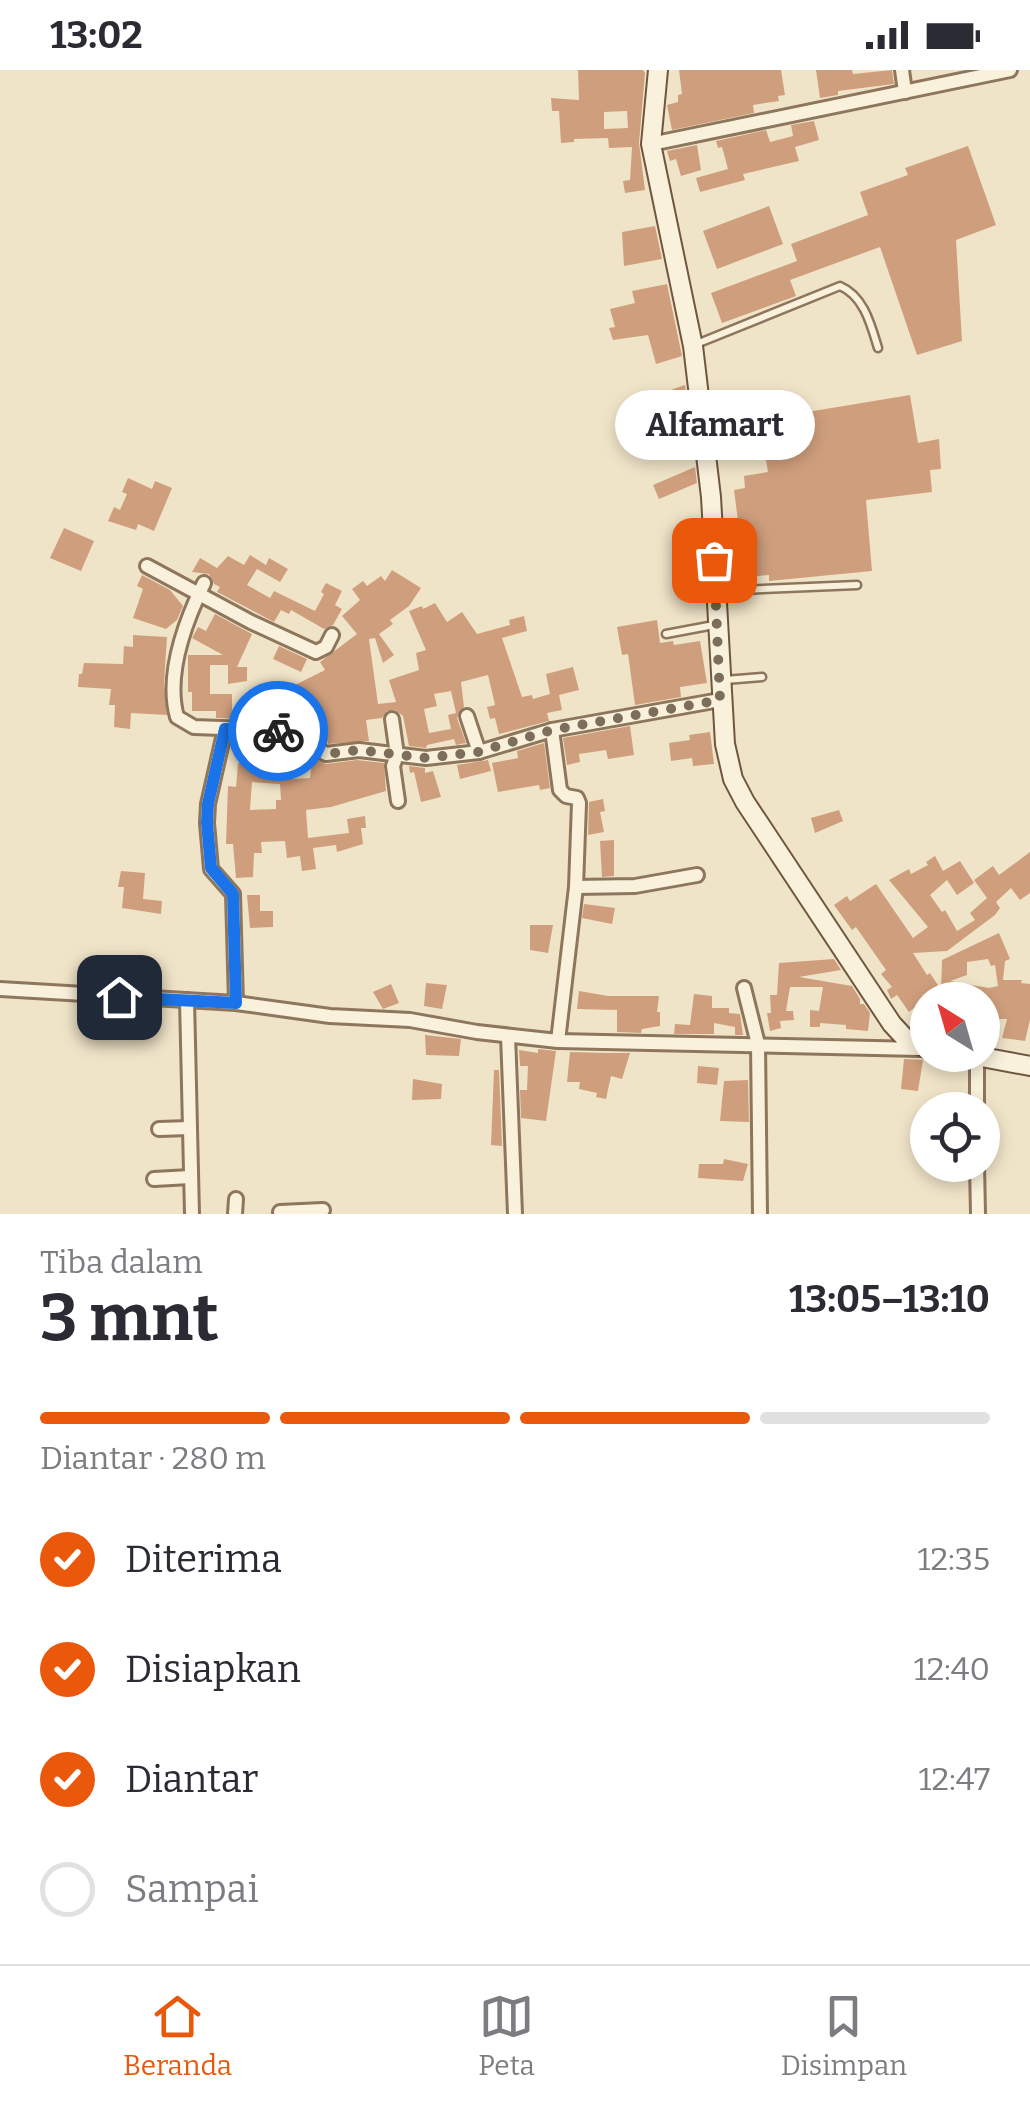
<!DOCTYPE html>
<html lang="id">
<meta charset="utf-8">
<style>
:root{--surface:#fff;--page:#f2f2f3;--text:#2b2b33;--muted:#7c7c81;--line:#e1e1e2;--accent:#ea580c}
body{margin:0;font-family:Bitter,serif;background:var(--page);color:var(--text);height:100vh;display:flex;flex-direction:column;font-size:38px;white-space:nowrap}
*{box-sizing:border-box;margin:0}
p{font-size:32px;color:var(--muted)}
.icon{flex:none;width:55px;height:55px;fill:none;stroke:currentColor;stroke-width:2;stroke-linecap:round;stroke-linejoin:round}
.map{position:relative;height:1144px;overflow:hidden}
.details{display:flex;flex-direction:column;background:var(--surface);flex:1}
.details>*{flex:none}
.needle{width:65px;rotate:323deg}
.controls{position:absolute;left:910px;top:912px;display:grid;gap:20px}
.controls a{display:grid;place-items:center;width:90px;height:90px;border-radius:50%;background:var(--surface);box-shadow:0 5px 15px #0003;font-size:50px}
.pin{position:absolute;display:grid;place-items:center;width:85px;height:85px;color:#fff;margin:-42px;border-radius:20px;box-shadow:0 5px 15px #0006}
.courier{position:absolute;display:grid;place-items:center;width:100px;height:100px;margin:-50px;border:8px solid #1a73e8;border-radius:50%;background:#fff;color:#222;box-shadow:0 2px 12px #0007}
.bubble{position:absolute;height:70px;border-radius:35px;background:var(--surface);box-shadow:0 5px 15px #0003;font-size:32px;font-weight:700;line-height:70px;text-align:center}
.overview em{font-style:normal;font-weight:700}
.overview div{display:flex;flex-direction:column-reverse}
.overview{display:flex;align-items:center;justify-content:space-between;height:170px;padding:0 40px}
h1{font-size:65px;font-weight:700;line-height:75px}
.bar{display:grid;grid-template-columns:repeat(4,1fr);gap:15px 10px;align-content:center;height:120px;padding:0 40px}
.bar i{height:12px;border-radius:8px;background:var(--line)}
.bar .current{background:var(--accent)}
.bar p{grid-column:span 4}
ol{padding:0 40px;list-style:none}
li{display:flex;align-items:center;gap:30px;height:110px}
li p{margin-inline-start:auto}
li .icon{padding:10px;border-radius:50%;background:var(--accent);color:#fff;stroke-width:4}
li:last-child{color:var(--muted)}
li i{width:55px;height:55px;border:5px solid var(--line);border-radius:50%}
.status{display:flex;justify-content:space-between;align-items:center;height:70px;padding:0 50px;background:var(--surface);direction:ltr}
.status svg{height:28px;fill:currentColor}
.menu{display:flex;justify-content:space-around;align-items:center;height:140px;border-top:2px solid var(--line);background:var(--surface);font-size:28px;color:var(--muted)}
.menu a{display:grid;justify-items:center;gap:5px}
.menu .current{color:var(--accent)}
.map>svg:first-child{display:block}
</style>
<div class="status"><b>13:02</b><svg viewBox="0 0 49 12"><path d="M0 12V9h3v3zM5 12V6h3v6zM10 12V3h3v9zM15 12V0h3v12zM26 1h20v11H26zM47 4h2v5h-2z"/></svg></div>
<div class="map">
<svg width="1030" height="1144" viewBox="0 0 1030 1144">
<rect width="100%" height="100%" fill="#f0e4c8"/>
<g fill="#cf9f7d" fill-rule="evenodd">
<path d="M 578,0 L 643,0 L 645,3 L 639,73 L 645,120 L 625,123 L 623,111 L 630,110 L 632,77 L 609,78 L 608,68 L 574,69 L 574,72 L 561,73 L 559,41 L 552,41 L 551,28 L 579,30 ZM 627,41 L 628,58 L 604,59 L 604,42 Z"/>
<path d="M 679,0 L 781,0 L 785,25 L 778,26 L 779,31 L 753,35 L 754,43 L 672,60 L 667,35 L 678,32 L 678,25 L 682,24 Z"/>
<path d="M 816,0 L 852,0 L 853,4 L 892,0 L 894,14 L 838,21 L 838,25 L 820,28 Z"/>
<path d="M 814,51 L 819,70 L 795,77 L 799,91 L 743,104 L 745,110 L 700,122 L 696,108 L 728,99 L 722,77 L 718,78 L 716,71 L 766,60 L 770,72 L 793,66 L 791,55 Z"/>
<path d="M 697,75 L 701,100 L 681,106 L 676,89 L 670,91 L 667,81 Z"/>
<path d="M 968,76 L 996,155 L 956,170 L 962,271 L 917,285 L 880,177 L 790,210 L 796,226 L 722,253 L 711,223 L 797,191 L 791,174 L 868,145 L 860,122 L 908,105 L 905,98 Z"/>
<path d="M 769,136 L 783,174 L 717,199 L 703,161 Z"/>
<path d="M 655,156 L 662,189 L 624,196 L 622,162 Z"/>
<path d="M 667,214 L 682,286 L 656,294 L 648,265 L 613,270 L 609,258 L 615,257 L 610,239 L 635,233 L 632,221 Z"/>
<path d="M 685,315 L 689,346 L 681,348 L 676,331 L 648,340 L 645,329 Z"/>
<path d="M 910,325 L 918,373 L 939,369 L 941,399 L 930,400 L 932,422 L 866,430 L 872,501 L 769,511 L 769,505 L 735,508 L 730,451 L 738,451 L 734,420 L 745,418 L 744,406 L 768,402 L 759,350 Z"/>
<path d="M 695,397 L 697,413 L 659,429 L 653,415 Z"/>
<path d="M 128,408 L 152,419 L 155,411 L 172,418 L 154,461 L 138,454 L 136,460 L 108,451 L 114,437 L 120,440 L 127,424 L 122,422 Z"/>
<path d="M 64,458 L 94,471 L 81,501 L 50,488 Z"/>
<path d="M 250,485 L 266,495 L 269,488 L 288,499 L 280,512 L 257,499 L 247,515 L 270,528 L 274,521 L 315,541 L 324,524 L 321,522 L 326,513 L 342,521 L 335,535 L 342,539 L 333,555 L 324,559 L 291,540 L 289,544 L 281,540 L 274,552 L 217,522 L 220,517 L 214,514 L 209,504 L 192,502 L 200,488 L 217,498 L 228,486 L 244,495 Z"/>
<path d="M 392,500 L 421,518 L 409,536 L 390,550 L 393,554 L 379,564 L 394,585 L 383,593 L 375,568 L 369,569 L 378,634 L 396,632 L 389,610 L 419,600 L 416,583 L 426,580 L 409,541 L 422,536 L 423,539 L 435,533 L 447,552 L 462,542 L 477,564 L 510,555 L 509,550 L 524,546 L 527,561 L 502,568 L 522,627 L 532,625 L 533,629 L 550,624 L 546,604 L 573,597 L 579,620 L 559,625 L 562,640 L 547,643 L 549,651 L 499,664 L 495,648 L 490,649 L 487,637 L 495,635 L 488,605 L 461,612 L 464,637 L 457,648 L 466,673 L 456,675 L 454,669 L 427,675 L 426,678 L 409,676 L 403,646 L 395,640 L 387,641 L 382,648 L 366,650 L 369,671 L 328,674 L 324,659 L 313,652 L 258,649 L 258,634 L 268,634 L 268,641 L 289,641 L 289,630 L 299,630 L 293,616 L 325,600 L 320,592 L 357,564 L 342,546 L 360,530 L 352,519 L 363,511 L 367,516 L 381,506 L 385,511 ZM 451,621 L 456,643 L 448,645 L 451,659 L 429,663 L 424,639 L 437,636 L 434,624 Z"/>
<path d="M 142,505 L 170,520 L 183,536 L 177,550 L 166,559 L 133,548 L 143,519 L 137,516 Z"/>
<path d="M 215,544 L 252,564 L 237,597 L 247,597 L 247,611 L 228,614 L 228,595 L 210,595 L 210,624 L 232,624 L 232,642 L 251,642 L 251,649 L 216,648 L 216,641 L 192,641 L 192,622 L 188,622 L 188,585 L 223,585 L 192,568 L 198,557 L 206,561 Z"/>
<path d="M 657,550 L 660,573 L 673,571 L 674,575 L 700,571 L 707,613 L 680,617 L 681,627 L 635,635 L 628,584 L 622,585 L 617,557 Z"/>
<path d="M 133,565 L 167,567 L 164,613 L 167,645 L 131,643 L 130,659 L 114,657 L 115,635 L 109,635 L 111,619 L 78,617 L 79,604 L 82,604 L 84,593 L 123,594 L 124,576 L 133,577 Z"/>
<path d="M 279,576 L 307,589 L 301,602 L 273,589 Z"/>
<path d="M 630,656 L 634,685 L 608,689 L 606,680 L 579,684 L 580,692 L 567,695 L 563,668 Z"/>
<path d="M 710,662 L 714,694 L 693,696 L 692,688 L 671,691 L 669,673 L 690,670 L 689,665 Z"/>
<path d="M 239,669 L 307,671 L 311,686 L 326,694 L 357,690 L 384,693 L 386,721 L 331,737 L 306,740 L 308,768 L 349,763 L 347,749 L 365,746 L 366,758 L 361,758 L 363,774 L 337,782 L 336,775 L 313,778 L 316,799 L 302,801 L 300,786 L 287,788 L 285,771 L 261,772 L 262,783 L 254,783 L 253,807 L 236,808 L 233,774 L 226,774 L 228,716 L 236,717 L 238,693 L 251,694 L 253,672 ZM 294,689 L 312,691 L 310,708 L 292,709 ZM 252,712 L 280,714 L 281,730 L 276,730 L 276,739 L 250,740 Z"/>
<path d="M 544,673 L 550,718 L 540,720 L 539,715 L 498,722 L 492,693 L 518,688 L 517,681 Z"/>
<path d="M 488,690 L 491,701 L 460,709 L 457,695 Z"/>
<path d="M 409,696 L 425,698 L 425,703 L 433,701 L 441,727 L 421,732 L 414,702 L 410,703 Z"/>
<path d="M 603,729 L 605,741 L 600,742 L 604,762 L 588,765 L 589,732 Z"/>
<path d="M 839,740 L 843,751 L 815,763 L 811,748 Z"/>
<path d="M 614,770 L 614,806 L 602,807 L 600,771 Z"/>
<path d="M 1030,782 L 1030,823 L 1020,830 L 1011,818 L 996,832 L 1000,838 L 995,845 L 947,881 L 913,883 L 927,905 L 930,903 L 941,920 L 942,890 L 999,863 L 1010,889 L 1005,891 L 1003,910 L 1022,910 L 1021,913 L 1030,914 L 1030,950 L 1025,971 L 1002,968 L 1007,949 L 984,949 L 986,929 L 967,927 L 968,930 L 954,930 L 953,926 L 934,922 L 928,927 L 928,943 L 922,948 L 914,938 L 909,942 L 897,925 L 891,929 L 887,920 L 892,917 L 881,904 L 886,900 L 856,857 L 852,860 L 834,835 L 847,826 L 850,831 L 876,814 L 913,868 L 928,857 L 889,810 L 909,799 L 911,804 L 928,795 L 926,792 L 935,786 L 943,801 L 960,791 L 974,813 L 957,825 L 947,810 L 930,825 L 942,842 L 945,840 L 957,861 L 975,850 L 970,843 L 987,828 L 974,810 L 993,796 L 999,805 ZM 988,889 L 991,896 L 995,895 L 998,916 L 989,918 L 950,911 L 967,905 L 967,892 Z"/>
<path d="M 121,801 L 145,803 L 143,829 L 162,831 L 161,844 L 122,838 L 124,817 L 118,817 Z"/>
<path d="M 247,825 L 260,825 L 260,841 L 273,841 L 273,857 L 250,858 Z"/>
<path d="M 584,834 L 615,838 L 612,854 L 582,848 Z"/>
<path d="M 530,855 L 553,855 L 548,883 L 530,880 Z"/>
<path d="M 834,889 L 841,900 L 799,907 L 852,916 L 860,929 L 860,934 L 864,934 L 870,943 L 868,961 L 846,959 L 846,955 L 820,953 L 820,957 L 810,957 L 810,940 L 819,941 L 823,917 L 790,917 L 786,941 L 793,941 L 794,950 L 780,951 L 781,958 L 770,961 L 767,943 L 771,943 L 770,925 L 777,925 L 779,893 Z"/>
<path d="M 426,913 L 447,915 L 442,939 L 424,936 Z"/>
<path d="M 391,914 L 399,933 L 383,939 L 373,922 Z"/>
<path d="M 579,921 L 608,926 L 659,926 L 657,942 L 660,942 L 660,956 L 642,959 L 641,963 L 617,962 L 617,940 L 577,939 Z"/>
<path d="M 694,924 L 712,926 L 712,938 L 729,938 L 729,943 L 740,944 L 743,965 L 735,965 L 735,957 L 714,953 L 714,964 L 674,964 L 675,954 L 690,955 Z"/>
<path d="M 425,965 L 461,969 L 459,986 L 426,985 Z"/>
<path d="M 538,979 L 556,981 L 546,1051 L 521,1048 L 520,1020 L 527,1020 L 528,996 L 520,996 L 519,980 L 538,983 Z"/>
<path d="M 570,982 L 607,983 L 630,983 L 622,1009 L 611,1006 L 606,1029 L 596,1027 L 597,1023 L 579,1019 L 580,1012 L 567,1012 Z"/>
<path d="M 904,989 L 923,990 L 918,1021 L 901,1019 Z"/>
<path d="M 698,996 L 719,998 L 717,1015 L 697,1013 Z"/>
<path d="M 494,1000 L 499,1000 L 502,1076 L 491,1075 Z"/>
<path d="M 413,1009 L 442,1014 L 441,1029 L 412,1030 Z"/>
<path d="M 748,1010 L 749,1052 L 720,1051 L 724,1011 Z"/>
<path d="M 724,1089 L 748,1094 L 743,1111 L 698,1108 L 699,1094 L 723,1094 Z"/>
</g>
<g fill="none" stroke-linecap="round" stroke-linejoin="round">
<defs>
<g id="lane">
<path d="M 694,275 L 840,216 C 864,226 871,255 878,278"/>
<path d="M 716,521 L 857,515"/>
<path d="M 666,564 L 714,555"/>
<path d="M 725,610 L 762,607"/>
</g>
<g id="street">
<path d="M 902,0 L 905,22"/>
<path d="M 651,74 L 1010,0"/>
<path d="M 147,496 L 251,552 L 316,582 L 326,577 L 332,565"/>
<path d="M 204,513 C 185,552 165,604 177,647 L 194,657 L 309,661 L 316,664 L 319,680 L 326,684 L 359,680 L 426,688 L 479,682 L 552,660 L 720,630"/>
<path d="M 467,646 L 479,682"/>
<path d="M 392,649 L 397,685 L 393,696 L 398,731"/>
<path d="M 225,659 L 208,734 L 207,753 L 211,799 L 233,824 L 236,933"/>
<path d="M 552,660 L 560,720 L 566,726 L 577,728 L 579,733 L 576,817 L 558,971"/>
<path d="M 576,817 L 635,816 L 697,805"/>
<path d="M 744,918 L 758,974 L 760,1144"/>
<path d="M 0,919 L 236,933 L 330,946 L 410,950 L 477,962 L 558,971 L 920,979"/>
<path d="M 187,930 L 192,1144"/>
<path d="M 508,966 L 515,1144"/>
<path d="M 977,1040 L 977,986"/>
<path d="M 159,1059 L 189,1058"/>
<path d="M 977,1095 L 978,1144"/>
<path d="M 154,1109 L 190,1107"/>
<path d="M 280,1142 L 323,1140"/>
<path d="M 235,1144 L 236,1129"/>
</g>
<g id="secondary">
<path d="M 658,0 L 651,74 L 693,276 L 711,427 L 725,674 L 733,709 L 745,732 L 892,954 L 905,968 L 928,979"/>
<path d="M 971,985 L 1030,996"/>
</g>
</defs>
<use href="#lane" stroke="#8d765c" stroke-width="11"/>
<use href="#street" stroke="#8d765c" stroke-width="18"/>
<use href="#secondary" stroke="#6f573f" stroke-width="22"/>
<use href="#lane" stroke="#faf1dc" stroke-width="6"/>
<use href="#street" stroke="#faf1dc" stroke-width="12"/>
<use href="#secondary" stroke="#faf1dc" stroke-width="18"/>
</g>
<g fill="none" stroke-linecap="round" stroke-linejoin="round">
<path stroke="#7c6e5b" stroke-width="10" stroke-dasharray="0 18" d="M 278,661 L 314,662 L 319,680 L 326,684 L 359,680 L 426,688 L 478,682 L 552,660 L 720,630 L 714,490"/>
<path stroke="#1a73e8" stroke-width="12" d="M 119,927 L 236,933 L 233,824 L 211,798 L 207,753 L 208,734 L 225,659 L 278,661"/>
</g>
</svg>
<div class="controls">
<a><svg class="needle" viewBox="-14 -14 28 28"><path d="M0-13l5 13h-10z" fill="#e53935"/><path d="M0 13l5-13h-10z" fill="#7c7c81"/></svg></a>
<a><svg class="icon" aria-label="locate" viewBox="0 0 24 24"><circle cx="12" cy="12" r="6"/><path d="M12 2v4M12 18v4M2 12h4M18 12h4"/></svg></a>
</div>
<div class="pin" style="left:714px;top:490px;background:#ea580c"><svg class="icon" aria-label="bag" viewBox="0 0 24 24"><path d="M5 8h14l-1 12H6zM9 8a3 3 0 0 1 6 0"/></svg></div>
<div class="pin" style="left:119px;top:927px;background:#1f2937"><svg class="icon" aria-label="home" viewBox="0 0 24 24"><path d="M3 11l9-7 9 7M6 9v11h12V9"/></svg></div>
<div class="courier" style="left:278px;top:661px"><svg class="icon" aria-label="bike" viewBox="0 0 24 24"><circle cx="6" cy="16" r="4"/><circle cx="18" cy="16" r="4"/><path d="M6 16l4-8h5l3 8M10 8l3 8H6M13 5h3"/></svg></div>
<div class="bubble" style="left:615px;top:320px;width:200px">Alfamart</div>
</div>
<section class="details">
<div class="overview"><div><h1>3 mnt</h1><p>Tiba dalam</p></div><em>13:05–13:10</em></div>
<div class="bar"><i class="current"></i><i class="current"></i><i class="current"></i><i></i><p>Diantar · 280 m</p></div>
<ol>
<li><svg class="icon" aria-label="check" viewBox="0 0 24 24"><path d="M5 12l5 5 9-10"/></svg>Diterima<p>12:35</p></li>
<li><svg class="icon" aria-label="check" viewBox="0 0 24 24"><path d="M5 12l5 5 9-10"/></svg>Disiapkan<p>12:40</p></li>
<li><svg class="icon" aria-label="check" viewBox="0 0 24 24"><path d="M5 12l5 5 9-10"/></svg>Diantar<p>12:47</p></li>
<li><i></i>Sampai</li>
</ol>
</section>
<nav class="menu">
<a class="current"><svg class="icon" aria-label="home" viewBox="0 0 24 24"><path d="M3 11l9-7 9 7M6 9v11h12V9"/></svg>Beranda</a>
<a><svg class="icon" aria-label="map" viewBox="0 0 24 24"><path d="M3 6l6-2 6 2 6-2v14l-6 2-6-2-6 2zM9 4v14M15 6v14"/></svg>Peta</a>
<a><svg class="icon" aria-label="saved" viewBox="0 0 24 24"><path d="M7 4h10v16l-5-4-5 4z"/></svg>Disimpan</a>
</nav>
